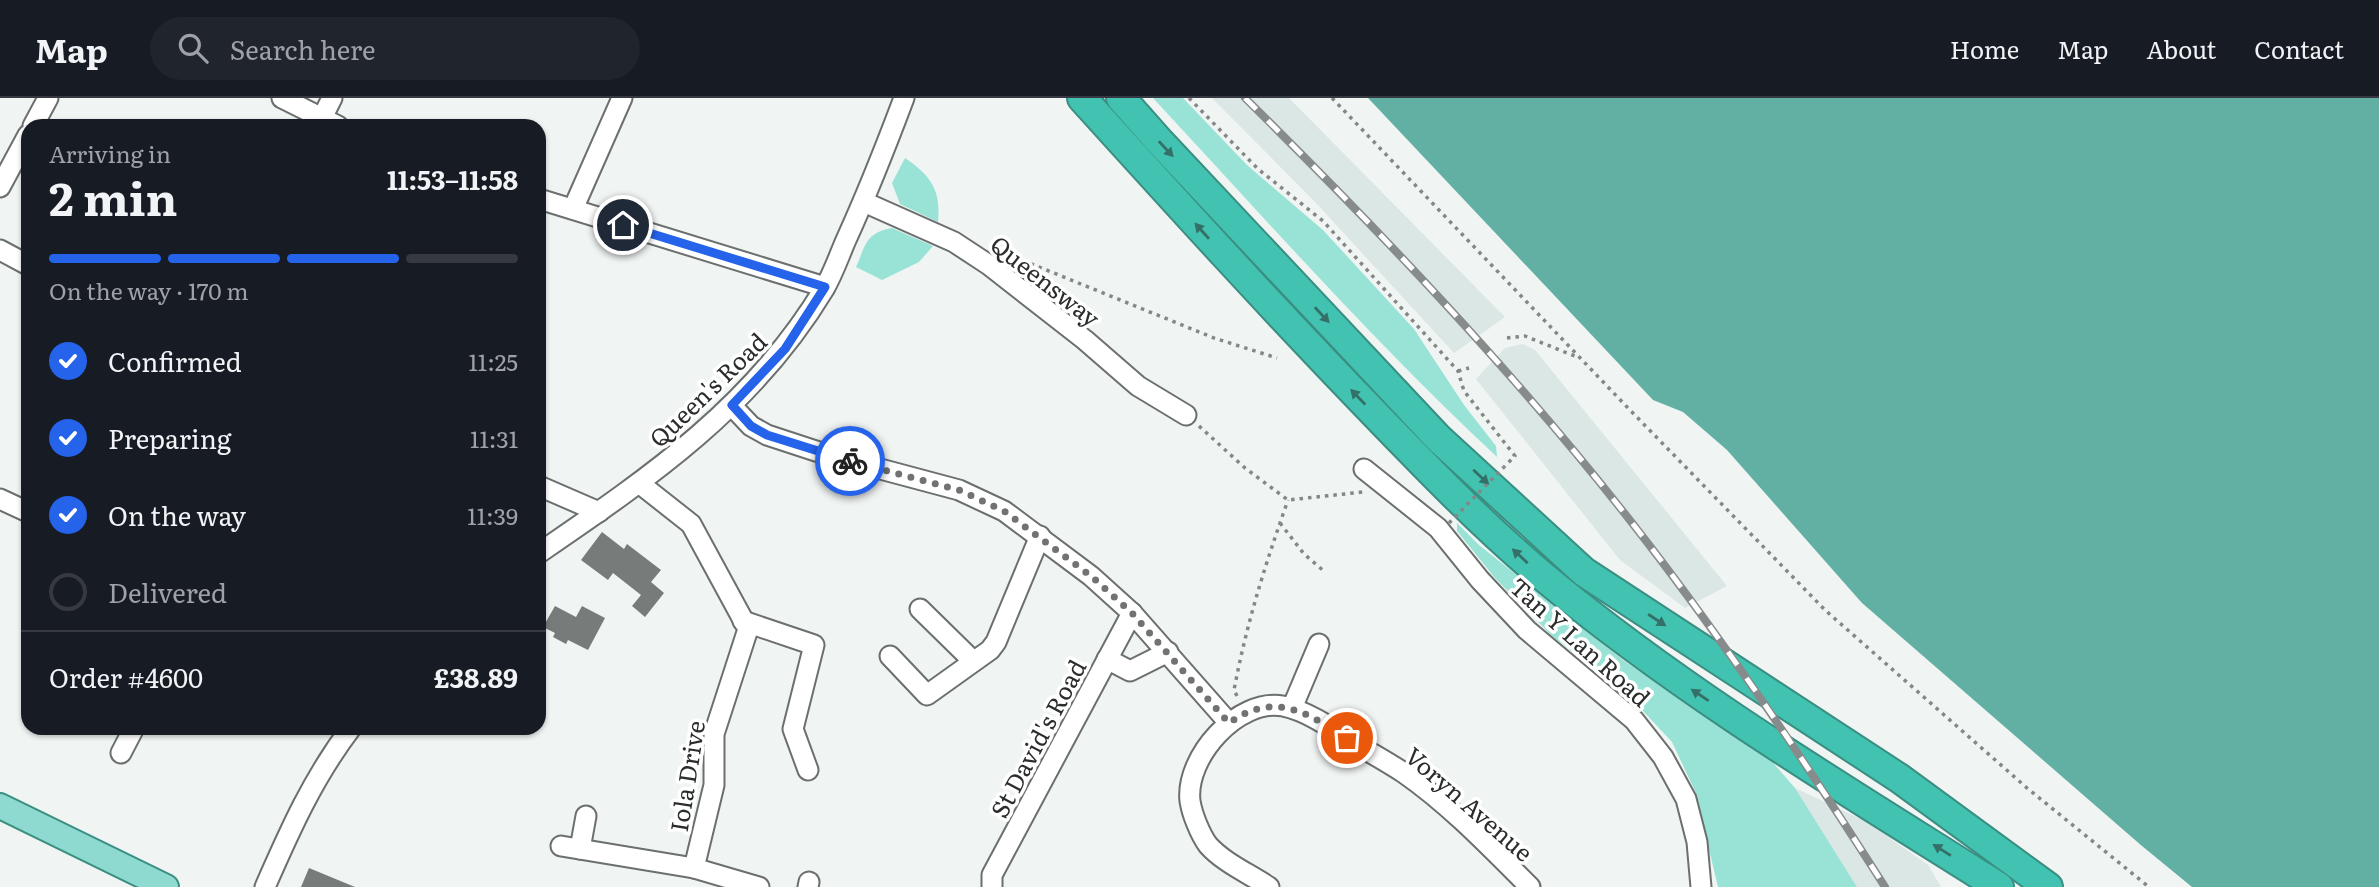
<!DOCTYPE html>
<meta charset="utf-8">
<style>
:root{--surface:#171b24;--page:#20242c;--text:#f1f3f6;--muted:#9ea1a6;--line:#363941;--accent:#2563eb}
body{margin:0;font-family:Literata,serif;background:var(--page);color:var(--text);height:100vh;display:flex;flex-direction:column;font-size:26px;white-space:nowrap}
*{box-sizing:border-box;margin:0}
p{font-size:23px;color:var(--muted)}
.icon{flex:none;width:38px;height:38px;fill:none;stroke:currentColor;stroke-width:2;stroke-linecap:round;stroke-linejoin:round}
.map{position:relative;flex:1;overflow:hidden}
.drawer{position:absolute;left:21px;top:21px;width:525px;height:616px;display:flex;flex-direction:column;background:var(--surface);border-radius:21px;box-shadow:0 2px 5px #0004}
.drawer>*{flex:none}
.pin{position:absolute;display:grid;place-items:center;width:60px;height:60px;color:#fff;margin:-30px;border:4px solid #fff;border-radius:50%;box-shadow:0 2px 7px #0007}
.courier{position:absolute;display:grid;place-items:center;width:70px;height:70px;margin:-35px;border:5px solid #2563eb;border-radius:50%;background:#fff;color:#222;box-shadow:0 2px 9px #0007}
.overview em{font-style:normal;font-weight:700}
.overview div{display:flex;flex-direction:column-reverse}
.overview{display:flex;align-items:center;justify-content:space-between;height:119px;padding:0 28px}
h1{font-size:46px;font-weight:700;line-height:52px}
.bar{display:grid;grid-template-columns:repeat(4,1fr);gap:10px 7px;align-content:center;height:84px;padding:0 28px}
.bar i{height:9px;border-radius:5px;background:var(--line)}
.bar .current{background:var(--accent)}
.bar p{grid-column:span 4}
.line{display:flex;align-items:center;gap:18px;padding:0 28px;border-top:2px solid var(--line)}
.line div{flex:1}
ol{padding:0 28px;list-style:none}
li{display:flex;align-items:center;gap:21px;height:77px}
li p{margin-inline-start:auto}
li .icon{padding:7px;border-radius:50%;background:var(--accent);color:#fff;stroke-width:4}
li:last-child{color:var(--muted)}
li i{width:38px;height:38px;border:4px solid var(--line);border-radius:50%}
header{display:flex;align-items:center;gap:42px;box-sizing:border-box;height:98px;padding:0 35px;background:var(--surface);border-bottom:2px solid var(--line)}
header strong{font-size:33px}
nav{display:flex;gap:38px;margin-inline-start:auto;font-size:24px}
.search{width:490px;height:63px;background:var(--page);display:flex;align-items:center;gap:18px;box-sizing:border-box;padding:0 24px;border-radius:38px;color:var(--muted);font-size:26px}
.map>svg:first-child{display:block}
</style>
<header>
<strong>Map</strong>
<div class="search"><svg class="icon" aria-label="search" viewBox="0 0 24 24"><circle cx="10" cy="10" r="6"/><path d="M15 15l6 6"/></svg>Search here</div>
<nav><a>Home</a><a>Map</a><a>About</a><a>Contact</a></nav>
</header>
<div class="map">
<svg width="2379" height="789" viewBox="0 0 2379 789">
<rect width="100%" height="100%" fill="#f0f4f3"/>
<g fill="#dbe7e5">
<path d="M 1212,0 L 1289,0 L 1505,219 L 1454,255 L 1316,105 Z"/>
<path d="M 1523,246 L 1535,252 L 1727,488 L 1685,510 L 1620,462 L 1476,281 L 1505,250 Z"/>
<path d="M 1795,690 L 1867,724 L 1928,767 L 1941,789 L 1853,789 Z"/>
</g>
<g fill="#99e3d6">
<path d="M 1153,0 L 1183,0 L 1247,67 L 1323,132 L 1414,231 L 1464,307 L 1496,348 L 1497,359 C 1376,246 1266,122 1153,0 Z"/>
<path d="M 905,60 C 931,78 941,92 938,124 L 900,106 L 892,85 Z"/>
<path d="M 892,130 L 933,148 L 919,164 L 882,182 L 856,169 C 866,147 865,135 892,130 Z"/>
<path d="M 1457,425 L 1479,447 L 1623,562 L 1768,659 L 1795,690 L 1857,789 L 1718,789 L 1695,693 L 1672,644 L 1629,598 L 1552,538 L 1495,480 L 1457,433 Z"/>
</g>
<path fill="#62b0a3" d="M 1368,0 L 2379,0 L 2379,789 L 2192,789 L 2142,748 L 1862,505 L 1727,352 L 1683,314 L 1653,302 Z"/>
<g fill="#777b7a">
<path d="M 602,434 L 624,451 L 627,446 L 661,472 L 651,484 L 664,495 L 645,519 L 632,508 L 641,497 L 613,475 L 608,482 L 581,462 Z"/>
<path d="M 555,508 L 576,519 L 582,508 L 605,520 L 588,552 L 568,542 L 566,546 L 553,539 L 555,535 L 543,529 Z"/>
<path d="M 309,770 L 355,789 L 301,789 Z"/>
</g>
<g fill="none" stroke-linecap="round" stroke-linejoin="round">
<defs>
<g id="minor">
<path d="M 282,0 L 338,28"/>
<path d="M 322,20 L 332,0"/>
<path d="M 33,28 L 48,0"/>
<path d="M 0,89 L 28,37"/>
<path d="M 539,101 L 825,189"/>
<path d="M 864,104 L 954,144 L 989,167 L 1085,242 L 1138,288 L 1186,317"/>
<path d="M 573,111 L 622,0"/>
<path d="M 0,152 L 28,167"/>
<path d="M 732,308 L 751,328 L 767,337 L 828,357 L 959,392 L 1004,413 L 1091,478 L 1132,515 L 1229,625"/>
<path d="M 1364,371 L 1438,430 L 1480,482 L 1527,532 L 1634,622 L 1663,659 L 1686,701 L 1697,744 L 1701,789"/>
<path d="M 639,385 L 691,426 L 748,531 L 714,636 L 714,687 L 694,770"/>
<path d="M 539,388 L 599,414"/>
<path d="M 0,401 L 28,414"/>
<path d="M 539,455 C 650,379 753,309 824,191 C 833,176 839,158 846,142 C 867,96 886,48 904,0"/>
<path d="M 920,511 L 973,563"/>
<path d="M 743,523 L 814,547 L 793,631 L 808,672"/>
<path d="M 890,558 L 927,597 L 990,552 L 996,544 L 1040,438"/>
<path d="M 1107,561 L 1130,573 L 1168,554"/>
<path d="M 1292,610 L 1319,546"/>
<path d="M 121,655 L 134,630"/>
<path d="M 561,748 L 694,770 L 759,789"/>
<path d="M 580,751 L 586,718"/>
<path d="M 265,789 C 290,732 313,680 351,630"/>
<path d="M 808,789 L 809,784"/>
<path d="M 992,789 L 992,777 L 1132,515"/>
<path d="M 1269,789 C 1250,776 1224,765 1208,747 C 1200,736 1192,716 1190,703 C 1185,659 1238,600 1283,608 C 1307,613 1330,629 1349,642 C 1367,653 1386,663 1404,675 C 1450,707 1490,749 1530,789"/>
</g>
<path id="major" d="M 0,708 L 166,789"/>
<g id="highway">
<path d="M 1082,0 C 1178,106 1274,212 1373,314 C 1428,371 1484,429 1545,480 C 1686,597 1844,691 1999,789"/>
<path d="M 1121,0 L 1160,44 L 1438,340 L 1584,474 L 1899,680 L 2048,789"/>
</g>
</defs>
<use href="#minor" stroke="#6b6f6e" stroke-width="23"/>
<use href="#major" stroke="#3a8e82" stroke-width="28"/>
<use href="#highway" stroke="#3a8e82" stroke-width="32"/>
<g stroke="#858787" stroke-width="3.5" stroke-dasharray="3.5 5" stroke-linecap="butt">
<path d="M 1189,0 L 1258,71 L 1323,123 L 1458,273 L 1464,293 L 1515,358 L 1504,369"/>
<path d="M 1332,0 L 1628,310 L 1825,512 L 2027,690 L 2149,789"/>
<path d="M 1007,156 L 1214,240 L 1277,260"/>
<path d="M 1507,240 L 1525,238 L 1577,259"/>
<path d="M 1458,273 L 1469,270"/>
<path d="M 1199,328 L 1245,370 L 1288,402 L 1363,394"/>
<path d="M 1280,425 L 1304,456 L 1325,474"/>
<path d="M 1237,598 L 1234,592 C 1247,524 1265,467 1288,402"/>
</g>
<use href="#minor" stroke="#fff" stroke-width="19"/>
<use href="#major" stroke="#8edad0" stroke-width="24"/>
<use href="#highway" stroke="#42c2b0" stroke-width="28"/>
<defs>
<path id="rail" d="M 1245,0 C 1380,133 1512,272 1629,421 C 1721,538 1805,663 1885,789"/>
</defs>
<use href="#rail" stroke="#888b8b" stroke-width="8"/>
<use href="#rail" stroke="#fff" stroke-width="5" stroke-dasharray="16" stroke-linecap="butt"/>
<path stroke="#858787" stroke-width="3.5" stroke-dasharray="3.5 5" stroke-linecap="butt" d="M 1449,425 L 1504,369"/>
</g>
<defs><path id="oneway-solid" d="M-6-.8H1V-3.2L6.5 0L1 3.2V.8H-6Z" transform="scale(1.75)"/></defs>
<g fill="#357068">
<use href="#oneway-solid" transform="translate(1166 51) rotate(47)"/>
<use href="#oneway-solid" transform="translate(1202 133) rotate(-132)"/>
<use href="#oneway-solid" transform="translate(1322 217) rotate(47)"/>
<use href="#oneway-solid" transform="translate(1358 299) rotate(-134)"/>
<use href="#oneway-solid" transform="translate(1481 379) rotate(43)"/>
<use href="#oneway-solid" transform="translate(1520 458) rotate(-137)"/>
<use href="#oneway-solid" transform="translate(1657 522) rotate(33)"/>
<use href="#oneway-solid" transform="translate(1700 597) rotate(-146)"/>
<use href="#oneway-solid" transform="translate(1942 752) rotate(-148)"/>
</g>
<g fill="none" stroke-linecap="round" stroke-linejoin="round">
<path stroke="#707372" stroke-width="7" stroke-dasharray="0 12.6" d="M 850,363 L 959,392 L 1004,413 L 1091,478 L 1132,515 L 1229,625 C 1274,593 1306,614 1347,640"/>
<path stroke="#2563eb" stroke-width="9" d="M 623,127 L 825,189 L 785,251 L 732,307 L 751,328 L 767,337 L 850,363"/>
</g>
<g text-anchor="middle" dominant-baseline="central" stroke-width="7" stroke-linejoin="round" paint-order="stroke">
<g font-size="24" fill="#2b2d2d" stroke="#fff">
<text transform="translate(1046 182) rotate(38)">Queensway</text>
<text transform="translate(707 291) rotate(-44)">Queen's Road</text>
<text transform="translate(1581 543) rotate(42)">Tan Y Lan Road</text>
<text transform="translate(1037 640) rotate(-62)">St David's Road</text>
<text transform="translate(686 678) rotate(-81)">Iola Drive</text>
<text transform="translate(1470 705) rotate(41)">Voryn Avenue</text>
</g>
</g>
</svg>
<div class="pin" style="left:1347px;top:640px;background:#ea580c"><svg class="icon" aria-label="bag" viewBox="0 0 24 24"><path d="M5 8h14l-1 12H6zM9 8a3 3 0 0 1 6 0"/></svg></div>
<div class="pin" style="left:623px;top:127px;background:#1f2937"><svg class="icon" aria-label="home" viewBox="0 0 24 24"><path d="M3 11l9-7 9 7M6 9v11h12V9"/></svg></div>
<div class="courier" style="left:850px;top:363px"><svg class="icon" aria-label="bike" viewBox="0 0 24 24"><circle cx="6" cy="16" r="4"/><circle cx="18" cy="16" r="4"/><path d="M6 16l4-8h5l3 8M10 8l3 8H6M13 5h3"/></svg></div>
<section class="drawer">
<div class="overview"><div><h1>2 min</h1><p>Arriving in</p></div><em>11:53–11:58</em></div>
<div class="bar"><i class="current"></i><i class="current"></i><i class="current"></i><i></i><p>On the way · 170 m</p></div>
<ol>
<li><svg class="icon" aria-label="check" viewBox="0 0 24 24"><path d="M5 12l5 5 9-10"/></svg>Confirmed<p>11:25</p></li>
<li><svg class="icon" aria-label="check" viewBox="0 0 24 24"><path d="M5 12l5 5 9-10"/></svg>Preparing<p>11:31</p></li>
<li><svg class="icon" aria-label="check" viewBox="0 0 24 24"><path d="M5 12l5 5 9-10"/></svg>On the way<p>11:39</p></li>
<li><i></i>Delivered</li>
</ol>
<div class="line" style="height:91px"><div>Order #4600</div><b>£38.89</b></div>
</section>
</div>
